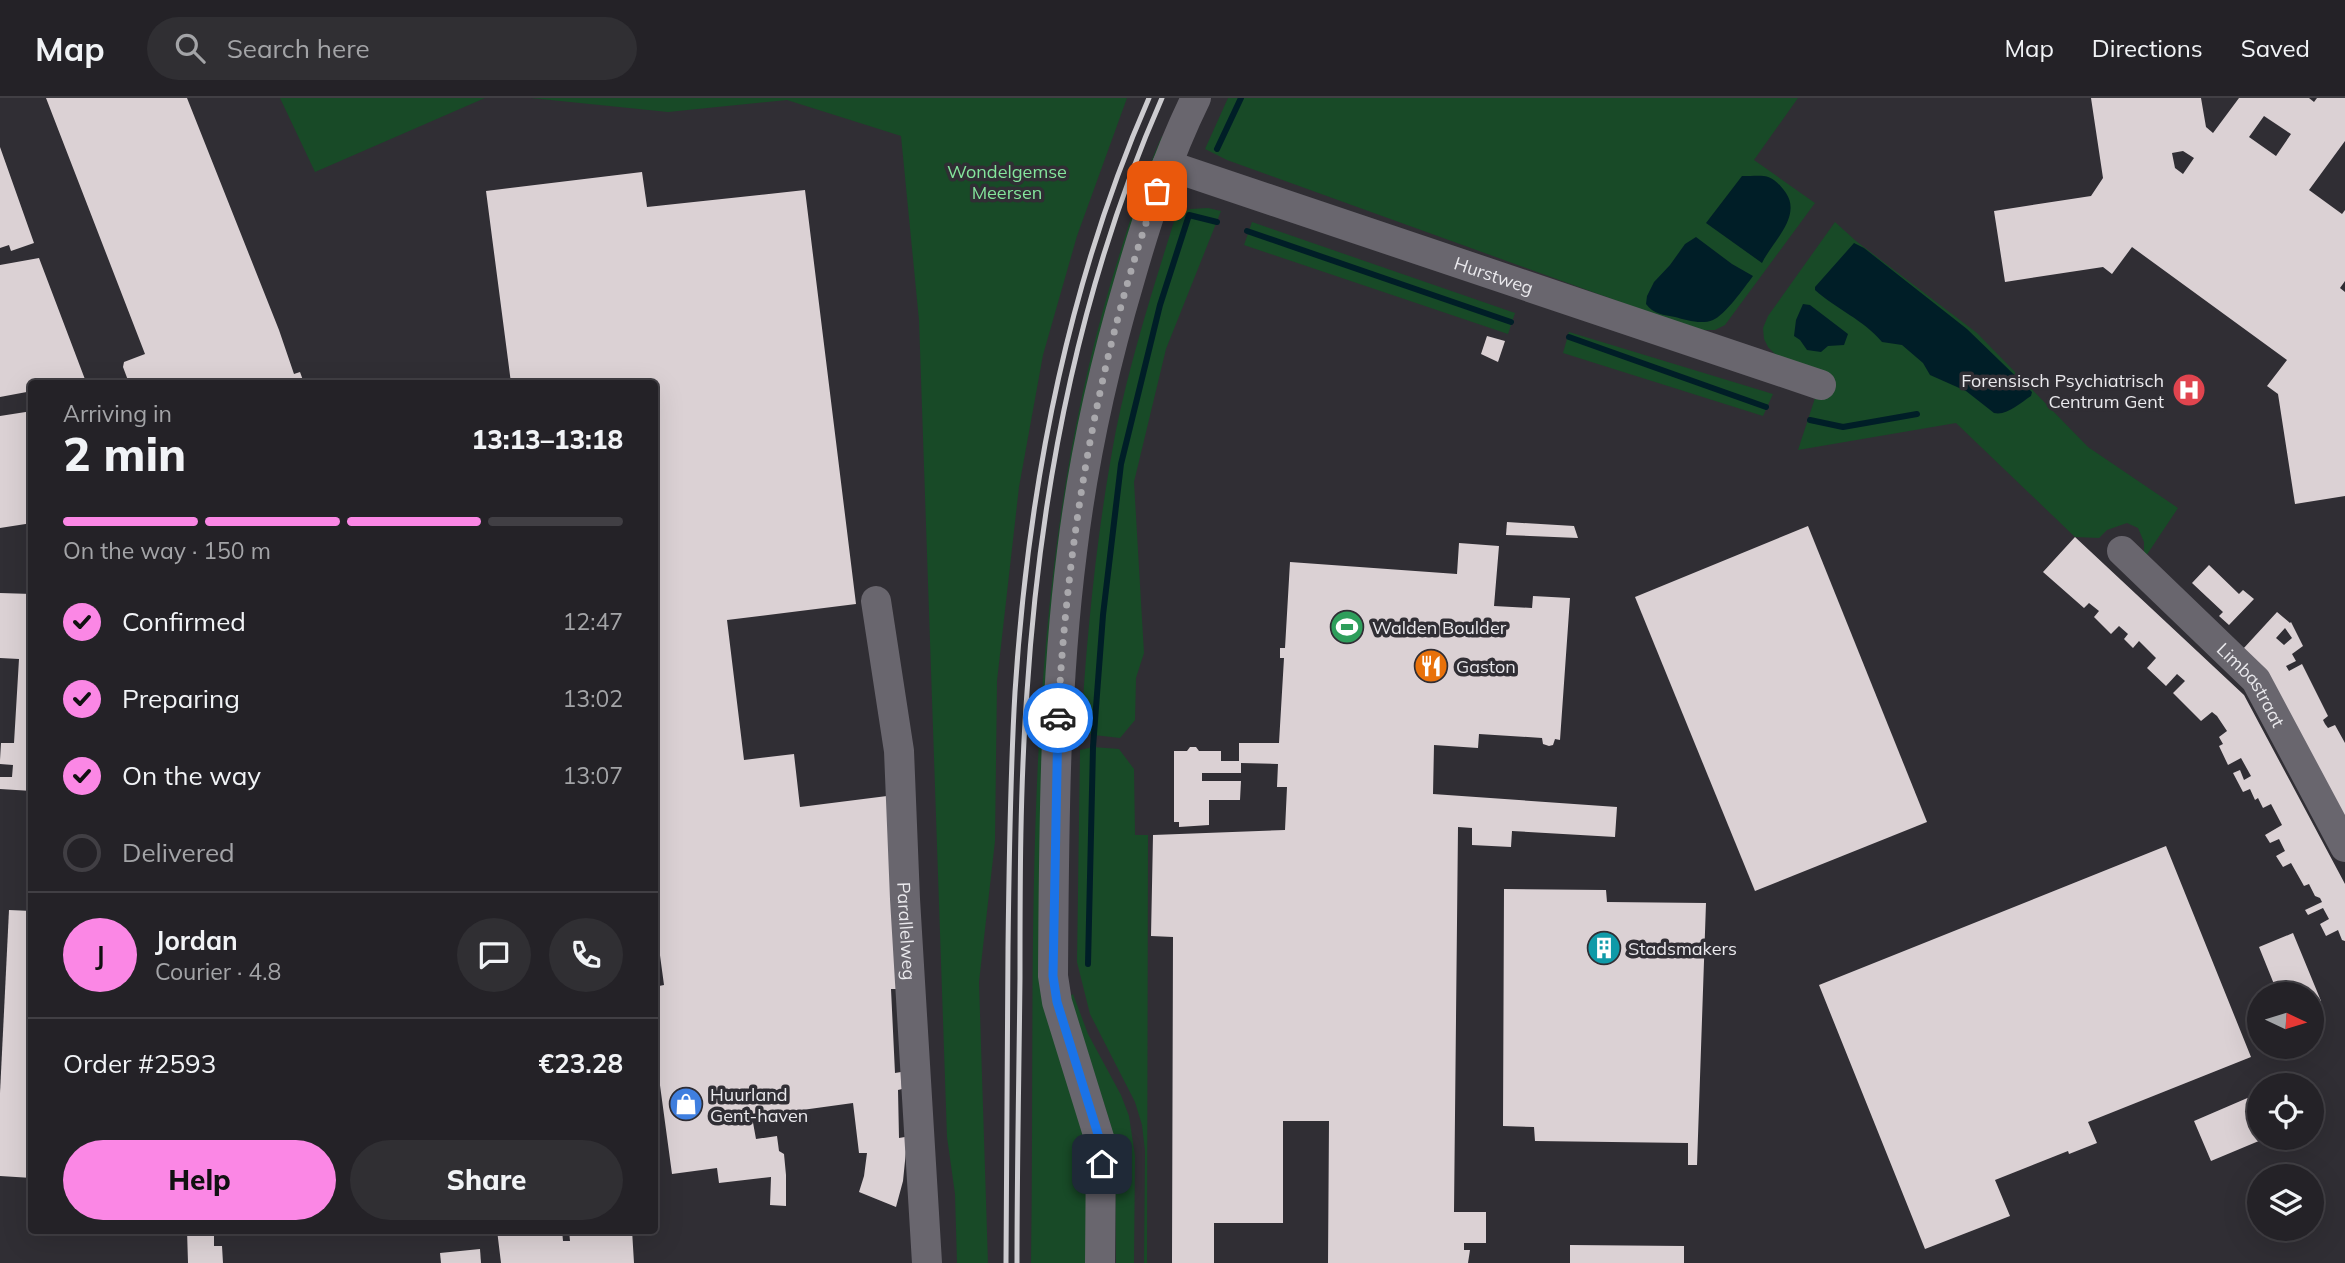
<!DOCTYPE html>
<meta charset="utf-8">
<style>
:root{--surface:#242227;--page:#302f33;--text:#f1f3f6;--muted:#a3a4a7;--line:#413f44;--accent:#fb87e5}
body{margin:0;font-family:Mulish,sans-serif;background:var(--page);color:var(--text);height:100vh;display:flex;flex-direction:column;font-size:26px;white-space:nowrap}
*{box-sizing:border-box;margin:0}
p{font-size:23px;color:var(--muted)}
.icon{flex:none;width:38px;height:38px;fill:none;stroke:currentColor;stroke-width:2;stroke-linecap:round;stroke-linejoin:round}
.map{position:relative;flex:1;overflow:hidden}
.drawer{position:absolute;left:28px;top:282px;width:630px;height:854px;display:flex;flex-direction:column;background:var(--surface);border-radius:7px;box-shadow:0 7px 28px #0002,0 0 0 2px var(--line)}
.drawer>*{flex:none}
.needle{width:46px;rotate:94deg}
.buttons{position:absolute;left:2247px;top:884px;display:grid;gap:14px}
.buttons a{display:grid;place-items:center;width:77px;height:77px;border-radius:50%;background:var(--surface);box-shadow:0 7px 28px #0002,0 0 0 2px var(--line);font-size:35px}
.pin{position:absolute;display:grid;place-items:center;width:60px;height:60px;color:#fff;margin:-30px;border-radius:14px;box-shadow:0 4px 10px #0006}
.courier{position:absolute;display:grid;place-items:center;width:70px;height:70px;margin:-35px;border:5px solid #1a73e8;border-radius:50%;background:#fff;color:#222;box-shadow:0 2px 9px #0007}
.head em{font-style:normal;font-weight:800}
.head div{display:flex;flex-direction:column-reverse}
.head{display:flex;align-items:center;justify-content:space-between;height:119px;padding:0 35px}
h1{font-size:46px;font-weight:800;line-height:52px}
.bar{display:grid;grid-template-columns:repeat(4,1fr);gap:10px 7px;align-content:center;height:84px;padding:0 35px}
.bar i{height:9px;border-radius:5px;background:var(--line)}
.bar .active{background:var(--accent)}
.bar p{grid-column:span 4}
.line{display:flex;align-items:center;gap:18px;padding:0 35px;border-top:2px solid var(--line)}
.line div{flex:1}
.round{display:grid;place-items:center;flex:none;width:74px;height:74px;border-radius:37px;background:var(--page)}
ol{padding:0 35px;list-style:none}
li{display:flex;align-items:center;gap:21px;height:77px}
li p{margin-inline-start:auto}
li .icon{padding:7px;border-radius:50%;background:var(--accent);color:#111;stroke-width:4}
li:last-child{color:var(--muted)}
li i{width:38px;height:38px;border:4px solid var(--line);border-radius:50%}
.action{display:flex;gap:14px;margin-top:auto;padding:14px 35px}
.action a{flex:1;height:80px;border-radius:42px;background:var(--accent);color:#111;font-size:28px;font-weight:800;line-height:80px;text-align:center}
.action a+a{background:var(--page);color:var(--text)}
header{display:flex;align-items:center;gap:42px;box-sizing:border-box;height:98px;padding:0 35px;background:var(--surface);border-bottom:2px solid var(--line)}
header strong{font-size:33px}
nav{display:flex;gap:38px;margin-inline-start:auto;font-size:24px}
.search{width:490px;height:63px;background:var(--page);display:flex;align-items:center;gap:18px;box-sizing:border-box;padding:0 24px;border-radius:38px;color:var(--muted);font-size:26px}
.map>svg:first-child{display:block}
</style>
<header>
<strong>Map</strong>
<div class="search"><svg class="icon" aria-label="search" viewBox="0 0 24 24"><circle cx="10" cy="10" r="6"/><path d="M15 15l6 6"/></svg>Search here</div>
<nav><a>Map</a><a>Directions</a><a>Saved</a></nav>
</header>
<div class="map">
<svg width="2345" height="1165" viewBox="0 0 2345 1165">
<rect width="100%" height="100%" fill="#302e34"/>
<g fill="#184a27">
<path d="M 280,0 L 485,0 L 315,74 Z"/>
<path d="M 531,0 L 1127,0 L 1077,138 L 1043,257 L 1019,389 L 997,583 L 995,743 L 979,884 L 988,1165 L 957,1165 L 955,1096 L 947,1039 L 919,222 L 901,38 L 787,2 L 668,14 Z"/>
<path d="M 1228,0 L 1798,0 L 1754,62 L 1815,105 L 1725,227 L 1715,232 L 1698,232 L 1227,62 L 1205,51 Z"/>
<path d="M 1162,38 L 1166,46 L 1111,199 L 1041,897 L 1084,1035 L 1088,1058 L 1086,1165 L 1031,1165 C 1036,837 1017,502 1111,184 C 1126,135 1141,85 1162,38 Z"/>
<path d="M 1208,110 L 1221,113 L 1166,251 L 1134,384 L 1144,555 L 1136,580 L 1135,622 L 1120,640 L 1094,637 L 1081,633 C 1087,532 1097,432 1116,332 C 1131,259 1154,188 1176,117 L 1190,111 Z"/>
<path d="M 1252,124 L 1515,215 L 1508,236 L 1244,147 Z"/>
<path d="M 1835,124 L 1856,143 L 1977,235 L 2088,349 L 2178,410 L 2144,461 L 2144,444 L 2138,430 L 2127,425 L 2107,432 L 2099,440 L 2075,439 L 1956,325 L 1798,352 L 1816,297 L 1768,249 L 1764,241 L 1763,230 L 1768,218 Z"/>
<path d="M 1569,234 L 1773,296 L 1763,318 L 1563,255 Z"/>
<path d="M 1093,649 L 1119,651 L 1134,671 L 1135,737 L 1148,737 L 1147,1165 L 1144,1165 L 1145,1053 L 1142,1027 L 1135,1004 L 1090,916 L 1077,864 L 1080,652 Z"/>
<path d="M 1073,896 L 1088,936 L 1121,997 L 1129,1018 L 1135,1058 L 1134,1165 L 1116,1165 L 1115,1054 L 1111,1028 L 1070,898 Z"/>
</g>
<g fill="#001e27">
<path d="M 1742,78 C 1765,78 1771,74 1786,95 C 1802,119 1772,144 1762,165 L 1706,125 Z"/>
<path d="M 1696,139 L 1732,166 L 1753,178 C 1744,190 1725,217 1713,222 C 1701,227 1686,222 1675,219 C 1664,217 1653,216 1646,206 L 1647,198 L 1654,184 L 1670,167 L 1685,146 Z"/>
<path d="M 1854,145 L 1864,150 L 1967,231 L 2032,294 L 2031,298 C 2020,305 2007,318 1994,315 L 1966,293 L 1930,277 L 1923,265 L 1902,247 L 1882,244 C 1864,222 1836,211 1815,192 L 1815,189 Z"/>
<path d="M 1803,206 L 1810,207 L 1848,236 L 1844,247 L 1828,248 L 1821,254 L 1807,252 L 1800,242 L 1794,238 L 1796,222 Z"/>
</g>
<g fill="none" stroke-linecap="round" stroke-linejoin="round">
<g stroke="#001e27" stroke-width="6">
<path d="M 1217,51 L 1241,0"/>
<path d="M 1247,133 L 1511,224"/>
<path d="M 1569,239 L 1766,309"/>
<path d="M 1810,322 L 1843,329 L 1917,316"/>
<path d="M 1088,866 L 1093,649 L 1103,517 L 1121,366 L 1160,207 L 1189,117 L 1217,124"/>
</g>
</g>
<g fill="#dbd1d4" fill-rule="evenodd">
<path d="M 46,0 L 187,0 L 279,232 L 294,276 L 300,274 L 304,285 L 129,285 L 123,269 L 124,264 L 145,256 Z"/>
<path d="M 2091,0 L 2201,0 L 2206,29 L 2213,35 L 2239,0 L 2309,0 L 2314,4 L 2317,0 L 2345,0 L 2345,43 L 2309,92 L 2342,116 L 2345,112 L 2345,183 L 2340,190 L 2345,194 L 2345,398 L 2295,406 L 2278,296 L 2267,288 L 2287,262 L 2132,149 L 2112,176 L 2103,169 L 2005,184 L 1994,113 L 2091,98 L 2103,80 ZM 2264,18 L 2291,36 L 2276,58 L 2249,39 ZM 2183,53 L 2194,60 L 2183,76 L 2175,70 L 2172,55 Z"/>
<path d="M 0,49 L 34,145 L 11,153 L 9,147 L 0,150 Z"/>
<path d="M 642,74 L 647,109 L 805,92 L 856,506 L 727,522 L 744,662 L 794,656 L 800,709 L 887,698 L 897,891 L 891,891 L 895,975 L 901,974 L 902,991 L 898,992 L 899,1040 L 905,1039 L 906,1053 L 903,1083 L 896,1109 L 859,1094 L 864,1078 L 867,1055 L 859,1055 L 853,1005 L 752,1019 L 756,1041 L 777,1038 L 779,1053 L 784,1056 L 786,1077 L 786,1108 L 770,1107 L 771,1079 L 719,1085 L 717,1070 L 672,1076 L 654,943 L 654,889 L 664,887 L 659,850 L 654,851 L 654,285 L 511,285 L 486,93 Z"/>
<path d="M 39,160 L 86,284 L 32,285 L 32,293 L 0,299 L 0,167 Z"/>
<path d="M 1487,238 L 1505,243 L 1498,264 L 1481,256 Z"/>
<path d="M 32,313 L 32,425 L 0,430 L 0,318 Z"/>
<path d="M 1507,424 L 1574,428 L 1578,440 L 1506,437 Z"/>
<path d="M 1808,428 L 1927,724 L 1755,793 L 1635,499 Z"/>
<path d="M 2075,439 L 2244,597 L 2345,786 L 2345,843 L 2342,842 L 2338,832 L 2326,838 L 2320,826 L 2329,821 L 2323,810 L 2308,817 L 2305,812 L 2322,804 L 2320,800 L 2315,798 L 2309,786 L 2304,788 L 2291,765 L 2283,769 L 2276,758 L 2285,753 L 2279,741 L 2270,745 L 2265,737 L 2282,727 L 2271,706 L 2263,710 L 2258,700 L 2255,702 L 2250,691 L 2243,694 L 2233,675 L 2240,672 L 2244,682 L 2251,678 L 2241,660 L 2228,667 L 2219,648 L 2223,646 L 2219,639 L 2227,633 L 2217,618 L 2212,614 L 2201,623 L 2173,595 L 2185,583 L 2177,576 L 2166,588 L 2147,570 L 2156,560 L 2139,543 L 2133,550 L 2124,541 L 2128,536 L 2119,528 L 2111,536 L 2094,519 L 2099,513 L 2089,505 L 2084,510 L 2043,474 Z"/>
<path d="M 1459,445 L 1499,448 L 1494,508 L 1532,510 L 1533,498 L 1570,500 L 1560,642 L 1555,641 L 1553,647 L 1549,648 L 1543,646 L 1542,640 L 1479,636 L 1478,650 L 1434,647 L 1433,696 L 1617,709 L 1615,739 L 1512,733 L 1511,749 L 1472,747 L 1472,730 L 1458,729 L 1454,1114 L 1486,1114 L 1486,1145 L 1464,1145 L 1464,1152 L 1470,1152 L 1468,1165 L 1328,1165 L 1329,1023 L 1283,1023 L 1283,1125 L 1214,1125 L 1214,1165 L 1172,1165 L 1173,839 L 1151,838 L 1153,737 L 1285,732 L 1287,689 L 1277,689 L 1278,666 L 1241,665 L 1241,675 L 1202,675 L 1202,683 L 1241,683 L 1240,702 L 1209,702 L 1209,727 L 1179,729 L 1179,724 L 1174,724 L 1174,653 L 1187,653 L 1190,649 L 1196,649 L 1199,653 L 1221,653 L 1221,663 L 1239,663 L 1239,645 L 1279,645 L 1284,560 L 1280,560 L 1280,550 L 1285,550 L 1290,464 L 1457,476 Z"/>
<path d="M 2209,467 L 2239,496 L 2243,492 L 2254,501 L 2229,527 L 2219,518 L 2223,514 L 2192,485 Z"/>
<path d="M 0,495 L 32,496 L 32,693 L 0,691 L 0,679 L 12,679 L 13,667 L 0,666 L 0,662 L 1,645 L 14,645 L 19,561 L 0,560 Z"/>
<path d="M 2277,514 L 2290,525 L 2291,524 L 2303,548 L 2292,556 L 2296,563 L 2286,568 L 2289,573 L 2302,566 L 2328,618 L 2323,622 L 2325,626 L 2328,630 L 2335,627 L 2345,645 L 2345,719 L 2243,551 ZM 2285,530 L 2292,540 L 2284,547 L 2276,540 Z"/>
<path d="M 2166,748 L 2251,959 L 2088,1024 L 2097,1045 L 2069,1056 L 2068,1053 L 1995,1082 L 2010,1118 L 1925,1151 L 1819,887 Z"/>
<path d="M 1504,791 L 1606,792 L 1607,804 L 1706,805 L 1697,1067 L 1688,1067 L 1688,1045 L 1535,1043 L 1534,1029 L 1503,1028 Z"/>
<path d="M 9,812 L 32,813 L 32,1080 L 0,1078 L 0,995 Z"/>
<path d="M 2293,835 L 2321,903 L 2312,907 L 2312,896 L 2278,896 L 2259,849 Z"/>
<path d="M 2259,995 L 2259,1040 L 2266,1040 L 2211,1063 L 2194,1023 Z"/>
<path d="M 187,1132 L 214,1132 L 214,1148 L 222,1148 L 223,1165 L 188,1165 Z"/>
<path d="M 497,1132 L 562,1132 L 563,1143 L 570,1143 L 569,1132 L 632,1132 L 634,1165 L 501,1165 Z"/>
<path d="M 1570,1147 L 1684,1148 L 1684,1165 L 1570,1165 Z"/>
<path d="M 480,1151 L 481,1165 L 441,1165 L 440,1155 Z"/>
</g>
<g fill="none" stroke-linecap="round" stroke-linejoin="round">
<g stroke="#69666e" stroke-width="30">
<path id="s1" d="M 1167,67 L 1821,287"/>
<path id="s2" d="M 2122,453 L 2256,582 L 2345,749"/>
<path id="s3" d="M 876,503 L 899,653 L 905,801 L 927,1165"/>
<path d="M 1100,1165 L 1101,1046 L 1057,904 L 1053,878 C 1054,737 1054,595 1072,454 C 1083,363 1103,272 1129,184 C 1147,121 1167,59 1196,0"/>
</g>
<g stroke="#cdccd0" stroke-width="5">
<path d="M 1006,1165 C 1006,1060 1007,955 1008,850 C 1009,765 1010,679 1015,594 C 1028,392 1067,187 1149,0"/>
<path d="M 1017,1165 C 1017,1070 1019,975 1020,880 C 1020,785 1020,689 1027,594 C 1040,392 1080,186 1162,0"/>
</g>
</g>
<g fill="none" stroke-linecap="round" stroke-linejoin="round">
<path stroke="#a9a8ac" stroke-width="7" stroke-dasharray="0 12.6" d="M 1058,620 C 1067,441 1097,262 1157,93"/>
<path stroke="#1a73e8" stroke-width="9" d="M 1058,620 L 1053,878 L 1057,904 L 1101,1046 L 1102,1066"/>
</g>
<defs>
<symbol id="hospital-disc" viewBox="-11 -11 22 22"><circle r="9.5" fill="#e0444e" stroke="#302e34"/><path d="M-5-5h3v3.5h4V-5h3V5h-3V1.5h-4V5h-3Z" fill="#fff"/></symbol>
<symbol id="stadium-disc" viewBox="-11 -11 22 22"><circle r="9.5" fill="#2e9e5b" stroke="#302e34"/><path d="M0-5a6.5 5 0 1 0 0 10a6.5 5 0 1 0 0-10ZM-3.5-1.8h7v3.6h-7Z" fill="#fff"/></symbol>
<symbol id="restaurant-disc" viewBox="-11 -11 22 22"><circle r="9.5" fill="#e8710a" stroke="#302e34"/><path d="M-5-6h1v4h1v-4h1v4h1v-4h1v5L-1.5 .5V6h-2V.5L-5-1ZM5-6V6H3V1.5H1.5Q1.5-4 5-6Z" fill="#fff"/></symbol>
<symbol id="building-disc" viewBox="-11 -11 22 22"><circle r="9.5" fill="#0f9aa8" stroke="#302e34"/><path d="M-4-6H4V6H1V3H-1V6H-4ZM-2.5-4.3h1.7v1.8h-1.7ZM.8-4.3h1.7v1.8H.8ZM-2.5-1h1.7V.8h-1.7ZM.8-1h1.7V.8H.8Z" fill="#fff"/></symbol>
<symbol id="shop-disc" viewBox="-11 -11 22 22"><circle r="9.5" fill="#3f7fe0" stroke="#302e34"/><path d="M-5-2.5h2.3a2.7 3.5 0 0 1 5.4 0H5L5.5 6h-11ZM-1.5-2.5h3a1.5 2.3 0 0 0-3 0Z" fill="#fff"/></symbol>
</defs>
<g fill-rule="evenodd">
<use href="#hospital-disc" x="2170" y="273" width="38" height="38"/>
<use href="#stadium-disc" x="1328" y="510" width="38" height="38"/>
<use href="#restaurant-disc" x="1412" y="549" width="38" height="38"/>
<use href="#building-disc" x="1585" y="831" width="38" height="38"/>
<use href="#shop-disc" x="667" y="987" width="38" height="38"/>
</g>
<g text-anchor="middle" dominant-baseline="central" stroke-width="7" stroke-linejoin="round" paint-order="stroke">
<g font-size="18" fill="#84e59c" stroke="#302e34">
<text x="1007" y="73">Wondelgemse<tspan x="1007" dy="21">Meersen</tspan></text>
</g>
<g font-size="18" fill="#eae9ed" stroke="#302e34">
<text stroke="none"><textPath href="#s1" startOffset="345">Hurstweg</textPath></text>
<text stroke="none"><textPath href="#s2" startOffset="187">Limbastraat</textPath></text>
<text stroke="none"><textPath href="#s3" startOffset="332">Parallelweg</textPath></text>
</g>
<g font-size="18" fill="#eae9ed" stroke="#302e34" text-anchor="start">
<text x="2164" y="282" text-anchor="end">Forensisch Psychiatrisch<tspan x="2164" dy="21">Centrum Gent</tspan></text>
<text x="1372" y="529">Walden Boulder</text>
<text x="1456" y="568">Gaston</text>
<text x="1628" y="850">Stadsmakers</text>
<text x="710" y="996">Huurland<tspan x="710" dy="21">Gent-haven</tspan></text>
</g>
</g>
</svg>
<div class="buttons">
<a><svg class="needle" viewBox="-14 -14 28 28"><path d="M0-13l5 13h-10z" fill="#e53935"/><path d="M0 13l5-13h-10z" fill="#a3a4a7"/></svg></a>
<a><svg class="icon" aria-label="locate" viewBox="0 0 24 24"><circle cx="12" cy="12" r="6"/><path d="M12 2v4M12 18v4M2 12h4M18 12h4"/></svg></a>
<a><svg class="icon" aria-label="layers" viewBox="0 0 24 24"><path d="M12 4l9 5-9 5-9-5zM3 14l9 5 9-5"/></svg></a>
</div>
<div class="pin" style="left:1157px;top:93px;background:#ea580c"><svg class="icon" aria-label="bag" viewBox="0 0 24 24"><path d="M5 8h14l-1 12H6zM9 8a3 3 0 0 1 6 0"/></svg></div>
<div class="pin" style="left:1102px;top:1066px;background:#1f2937"><svg class="icon" aria-label="home" viewBox="0 0 24 24"><path d="M3 11l9-7 9 7M6 9v11h12V9"/></svg></div>
<div class="courier" style="left:1058px;top:620px"><svg class="icon" aria-label="car" viewBox="0 0 24 24"><path d="M5 17H2v-5l4-1 3-4h7l3 4 3 1v5h-3M9 17h6M6 11h13"/><circle cx="7" cy="17" r="2"/><circle cx="17" cy="17" r="2"/></svg></div>
<section class="drawer">
<div class="head"><div><h1>2 min</h1><p>Arriving in</p></div><em>13:13–13:18</em></div>
<div class="bar"><i class="active"></i><i class="active"></i><i class="active"></i><i></i><p>On the way · 150 m</p></div>
<ol>
<li><svg class="icon" aria-label="check" viewBox="0 0 24 24"><path d="M5 12l5 5 9-10"/></svg>Confirmed<p>12:47</p></li>
<li><svg class="icon" aria-label="check" viewBox="0 0 24 24"><path d="M5 12l5 5 9-10"/></svg>Preparing<p>13:02</p></li>
<li><svg class="icon" aria-label="check" viewBox="0 0 24 24"><path d="M5 12l5 5 9-10"/></svg>On the way<p>13:07</p></li>
<li><i></i>Delivered</li>
</ol>
<div class="line" style="height:126px"><b class="round" style="background:var(--accent);color:#111">J</b><div><b>Jordan</b><p>Courier · 4.8</p></div><a class="round"><svg class="icon" aria-label="chat" viewBox="0 0 24 24"><path d="M4 5h16v11H9l-5 4z"/></svg></a><a class="round"><svg class="icon" aria-label="phone" viewBox="0 0 24 24"><path d="M5 4h4l2 5-3 2q2 4 5 5l2-3 5 2v4C11 20 4 13 5 4z"/></svg></a></div>
<div class="line" style="height:91px"><div>Order #2593</div><b>€23.28</b></div>
<div class="action"><a>Help</a><a>Share</a></div>
</section>
</div>
